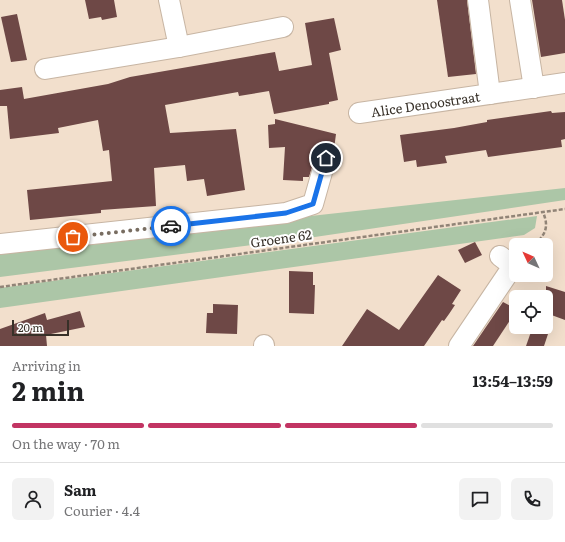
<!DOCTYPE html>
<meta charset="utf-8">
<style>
:root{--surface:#fff;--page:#f2f2f2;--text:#202124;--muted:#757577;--line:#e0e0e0;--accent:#c23463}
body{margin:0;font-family:Literata,serif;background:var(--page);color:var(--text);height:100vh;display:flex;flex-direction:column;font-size:15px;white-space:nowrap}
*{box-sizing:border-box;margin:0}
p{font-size:13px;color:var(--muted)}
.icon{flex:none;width:22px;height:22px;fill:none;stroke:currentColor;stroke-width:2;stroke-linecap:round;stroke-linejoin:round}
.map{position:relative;height:346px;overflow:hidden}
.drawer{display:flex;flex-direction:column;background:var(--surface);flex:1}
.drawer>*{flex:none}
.needle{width:26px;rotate:314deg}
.tools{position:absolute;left:509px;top:238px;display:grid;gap:8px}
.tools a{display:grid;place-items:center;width:44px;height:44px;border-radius:6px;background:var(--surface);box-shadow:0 4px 16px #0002;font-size:20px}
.scale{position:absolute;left:12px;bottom:10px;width:57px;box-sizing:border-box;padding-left:4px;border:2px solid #373028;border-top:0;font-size:11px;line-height:14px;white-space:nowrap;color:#373028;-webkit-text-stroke:3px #fff;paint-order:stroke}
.pin{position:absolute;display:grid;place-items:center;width:34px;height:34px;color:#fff;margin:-17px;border:2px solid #fff;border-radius:50%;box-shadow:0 1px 4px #0007}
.courier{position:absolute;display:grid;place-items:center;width:40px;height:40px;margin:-20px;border:3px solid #1a73e8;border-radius:50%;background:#fff;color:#222;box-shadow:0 1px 5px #0007}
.summary em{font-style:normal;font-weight:700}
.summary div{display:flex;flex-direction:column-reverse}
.summary{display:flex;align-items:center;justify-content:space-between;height:68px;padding:0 12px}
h1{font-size:26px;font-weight:700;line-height:30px}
.bar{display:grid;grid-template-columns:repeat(4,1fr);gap:6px 4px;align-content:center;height:48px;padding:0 12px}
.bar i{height:5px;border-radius:3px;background:var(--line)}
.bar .active{background:var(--accent)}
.bar p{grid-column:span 4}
.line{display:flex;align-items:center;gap:10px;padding:0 12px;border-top:1px solid var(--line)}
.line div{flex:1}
.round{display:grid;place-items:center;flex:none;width:42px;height:42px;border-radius:6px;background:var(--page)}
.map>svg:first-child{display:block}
</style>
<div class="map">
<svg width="565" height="346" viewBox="0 0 565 346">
<rect width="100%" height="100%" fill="#f2dfcc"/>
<g fill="#acc6a7">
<path d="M 565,188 L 565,200 L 308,238 L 0,277 L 0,250 Z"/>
<path d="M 537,216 L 535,228 L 524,235 L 0,308 L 0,288 Z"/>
</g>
<g fill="#6e4846">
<path d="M 85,0 L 114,0 L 117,17 L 102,20 L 101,17 L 89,19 Z"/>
<path d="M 437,0 L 467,0 L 476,74 L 448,77 Z"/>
<path d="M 532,0 L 562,0 L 565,20 L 565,53 L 541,57 Z"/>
<path d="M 17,14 L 27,60 L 11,62 L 1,17 Z"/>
<path d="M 334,18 L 341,50 L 329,53 L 338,100 L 329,102 L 329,104 L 274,114 L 269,91 L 239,96 L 238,92 L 165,105 L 170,133 L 236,129 L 245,190 L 207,196 L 204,179 L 187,181 L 185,165 L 154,168 L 156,206 L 101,210 L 101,213 L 30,220 L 27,190 L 112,181 L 109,150 L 103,151 L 98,120 L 58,128 L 59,133 L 10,139 L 7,106 L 0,106 L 0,90 L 22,87 L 24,99 L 108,84 L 130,77 L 275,52 L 279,71 L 312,65 L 305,23 Z"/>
<path d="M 551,111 L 552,113 L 565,112 L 565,139 L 561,140 L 562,147 L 488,157 L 486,150 L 445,156 L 447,163 L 417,167 L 416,160 L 404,162 L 400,135 L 454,128 L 487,122 L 487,120 Z"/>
<path d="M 275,119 L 336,134 L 334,149 L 319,145 L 309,177 L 303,177 L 303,181 L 283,180 L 285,147 L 269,148 L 268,125 L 275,124 Z"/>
<path d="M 475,242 L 482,255 L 465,263 L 458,250 Z"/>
<path d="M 289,271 L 313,272 L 313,285 L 315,285 L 314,314 L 289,313 Z"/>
<path d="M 438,275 L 461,290 L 452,304 L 455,305 L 449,314 L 444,321 L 442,320 L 424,346 L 342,346 L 367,309 L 399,330 Z"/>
<path d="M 546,286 L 565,292 L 565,320 L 546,313 Z"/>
<path d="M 503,302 L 516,309 L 516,311 L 493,346 L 473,346 Z"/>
<path d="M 213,304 L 238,305 L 237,334 L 206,333 L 207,313 L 213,313 Z"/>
<path d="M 80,311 L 85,327 L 46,335 L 47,346 L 0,346 L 0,329 L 45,313 L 47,320 Z"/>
<path d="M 532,329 L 548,334 L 544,346 L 526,346 Z"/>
</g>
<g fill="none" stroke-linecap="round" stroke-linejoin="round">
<defs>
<g id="minor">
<path d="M 169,0 L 179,47"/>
<path d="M 478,0 L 490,94"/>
<path d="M 520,0 L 534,88"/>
<path d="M 45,69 L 179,47 L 283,27"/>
<path id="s1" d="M 359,113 L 565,83"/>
<path d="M 0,244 L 286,213 L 313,204 L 326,158"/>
<path d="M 264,345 L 264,346"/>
<path d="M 459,346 L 513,266 L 500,256"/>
</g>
</defs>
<use href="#minor" stroke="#c7b5a3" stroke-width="22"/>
<g stroke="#918477" stroke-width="2.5" stroke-dasharray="4 2" stroke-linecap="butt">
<path d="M 535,245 C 546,233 549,227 543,212"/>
<path d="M 0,287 L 565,209"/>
</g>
<use href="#minor" stroke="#fff" stroke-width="20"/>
</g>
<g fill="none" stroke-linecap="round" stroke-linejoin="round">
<path stroke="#786d61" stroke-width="4" stroke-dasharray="0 7.2" d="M 73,237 L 171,226"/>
<path stroke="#1a73e8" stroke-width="5" d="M 171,226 L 286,213 L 313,204 L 326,158"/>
</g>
<g text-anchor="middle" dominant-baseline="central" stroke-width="4" stroke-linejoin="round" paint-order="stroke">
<g font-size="13" fill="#373028" stroke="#fff">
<text stroke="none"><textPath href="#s1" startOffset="67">Alice Denoostraat</textPath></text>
<text transform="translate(281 238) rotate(-8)">Groene 62</text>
</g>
</g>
</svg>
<div class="tools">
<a><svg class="needle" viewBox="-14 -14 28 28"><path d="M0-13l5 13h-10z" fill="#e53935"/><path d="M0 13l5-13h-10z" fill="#757577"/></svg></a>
<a><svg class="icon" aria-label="locate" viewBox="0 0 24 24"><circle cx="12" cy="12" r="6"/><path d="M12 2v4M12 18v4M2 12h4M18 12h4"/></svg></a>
</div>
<div class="scale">20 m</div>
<div class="pin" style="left:73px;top:237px;background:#ea580c"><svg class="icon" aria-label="bag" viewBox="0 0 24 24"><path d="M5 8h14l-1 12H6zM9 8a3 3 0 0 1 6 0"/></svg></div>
<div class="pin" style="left:326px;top:158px;background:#1f2937"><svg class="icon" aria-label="home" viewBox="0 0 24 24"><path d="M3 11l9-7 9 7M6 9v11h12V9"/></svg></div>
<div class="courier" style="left:171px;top:226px"><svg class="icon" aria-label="car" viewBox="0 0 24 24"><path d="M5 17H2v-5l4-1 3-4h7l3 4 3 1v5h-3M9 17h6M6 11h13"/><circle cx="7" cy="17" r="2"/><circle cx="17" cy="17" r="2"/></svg></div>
</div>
<section class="drawer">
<div class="summary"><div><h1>2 min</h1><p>Arriving in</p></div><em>13:54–13:59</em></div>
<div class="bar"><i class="active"></i><i class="active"></i><i class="active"></i><i></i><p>On the way · 70 m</p></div>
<div class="line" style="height:72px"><a class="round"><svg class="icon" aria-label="person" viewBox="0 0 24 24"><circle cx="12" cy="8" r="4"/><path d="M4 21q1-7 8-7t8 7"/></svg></a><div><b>Sam</b><p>Courier · 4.4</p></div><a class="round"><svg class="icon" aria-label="chat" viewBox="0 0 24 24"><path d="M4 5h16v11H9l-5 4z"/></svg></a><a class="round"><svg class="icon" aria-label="phone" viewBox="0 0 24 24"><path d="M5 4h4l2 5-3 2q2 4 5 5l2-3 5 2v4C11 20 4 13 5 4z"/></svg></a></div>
</section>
